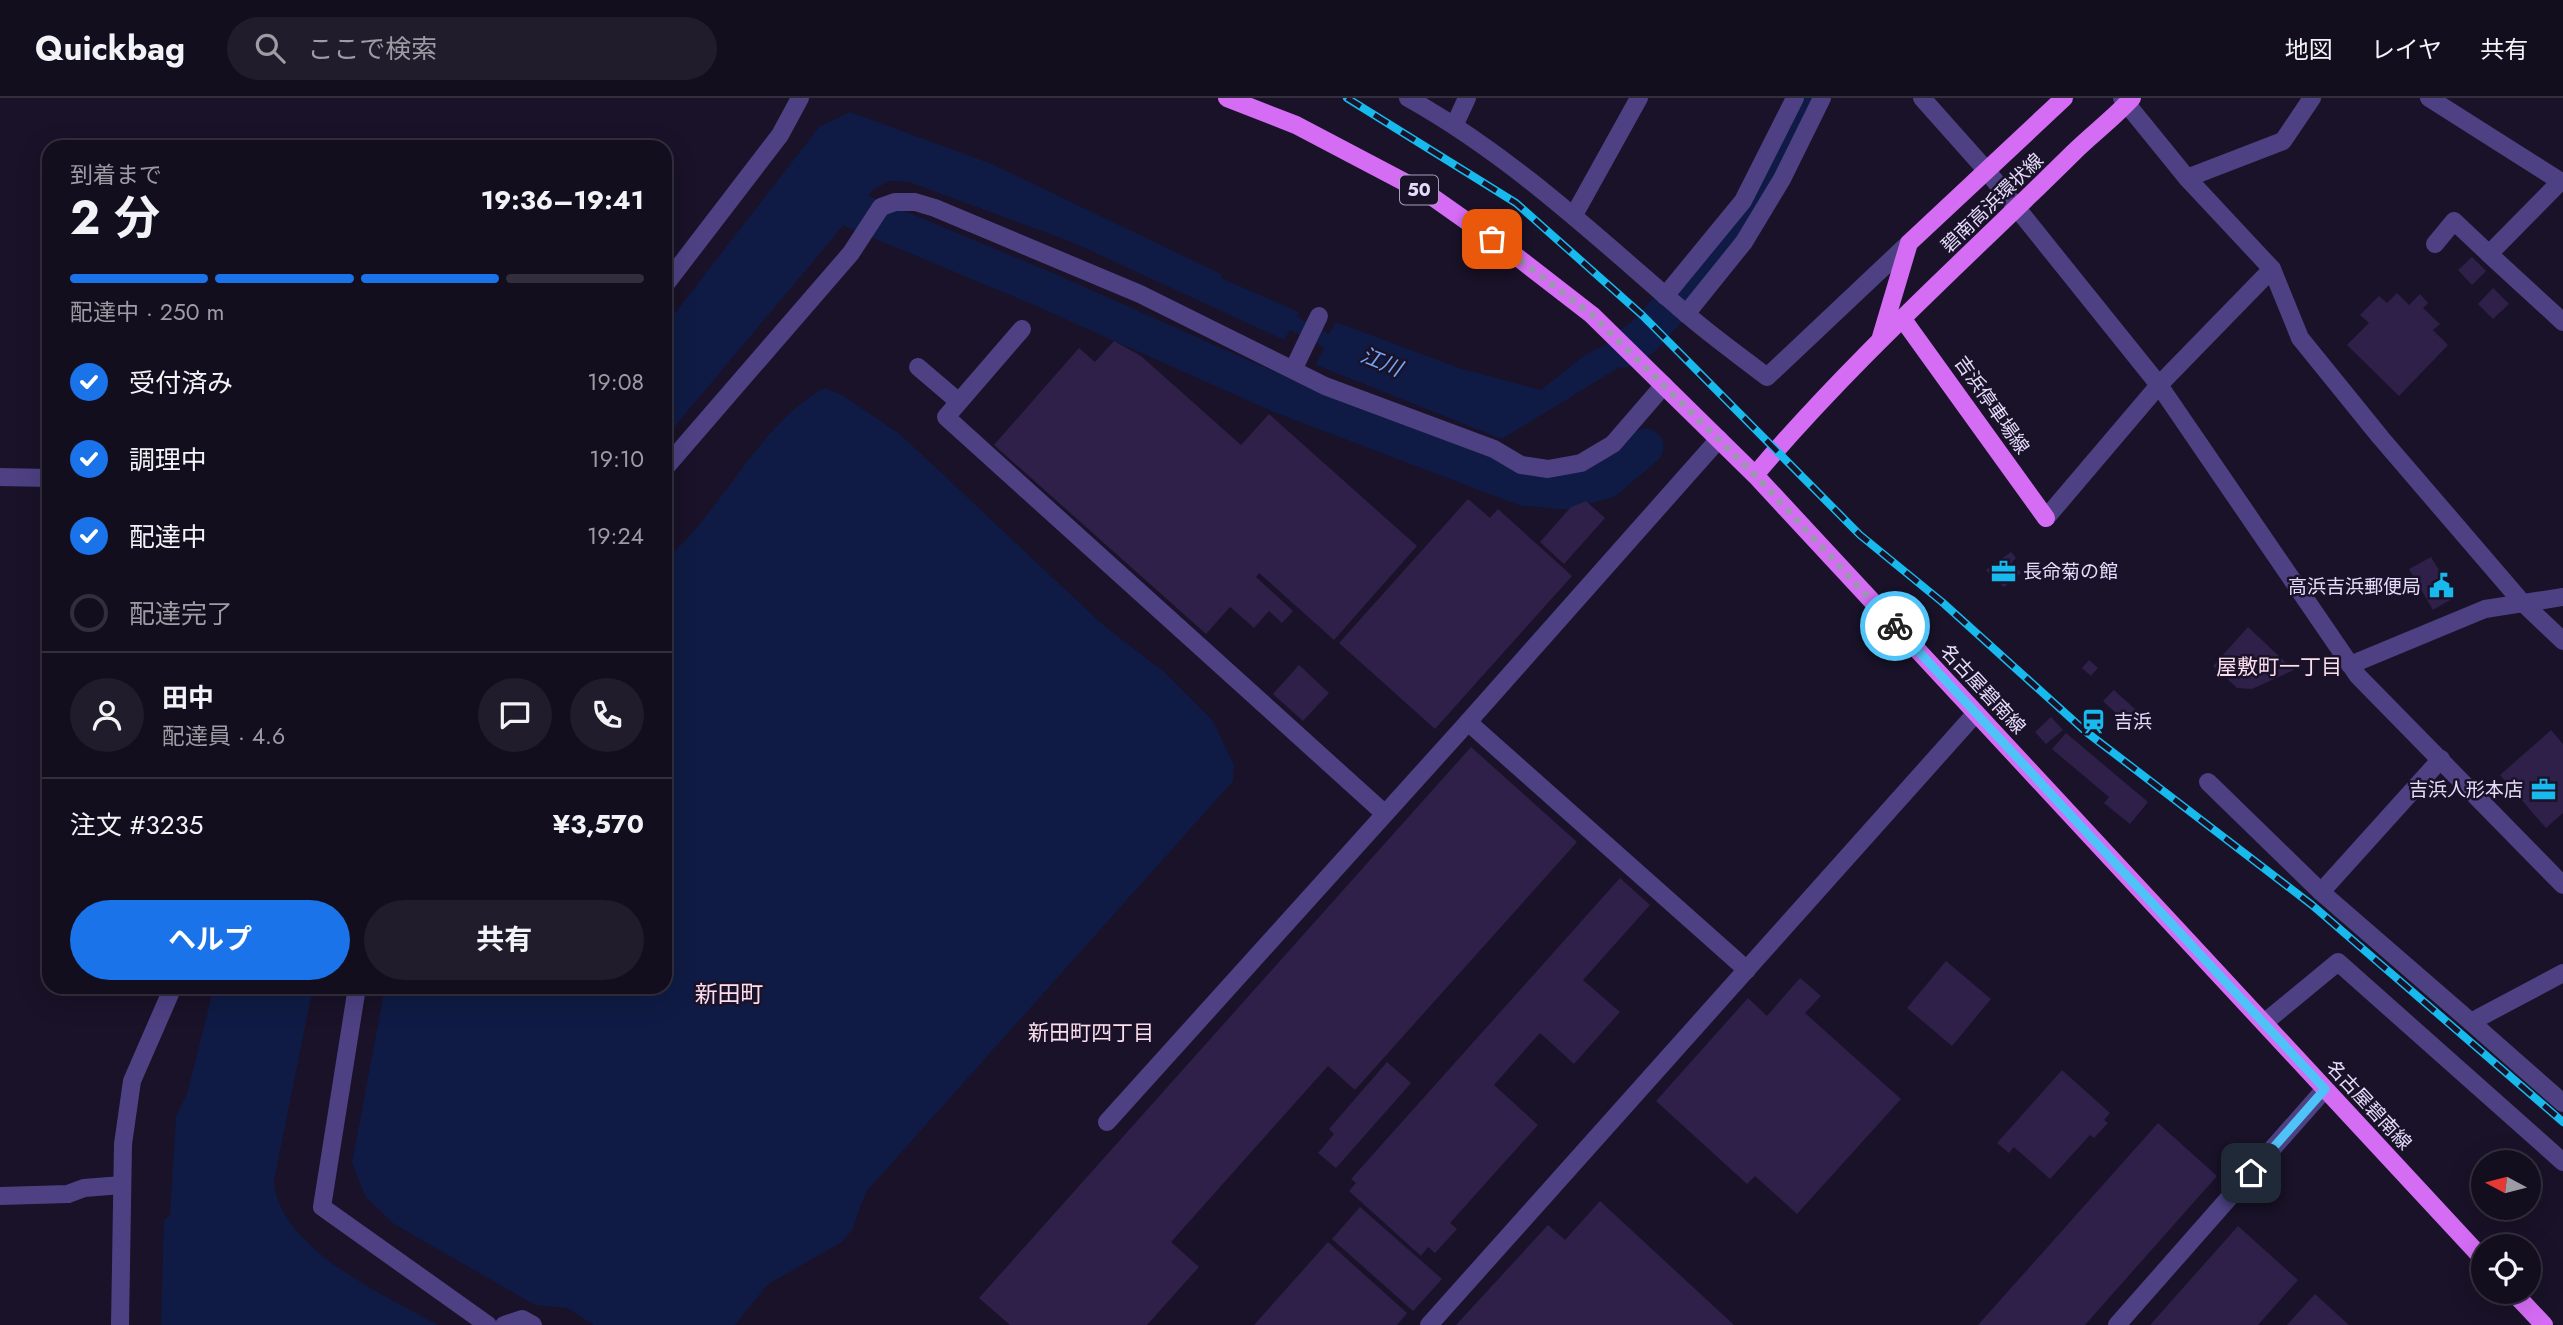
<!DOCTYPE html>
<html lang="ja">
<meta charset="utf-8">
<style>
:root{--surface:#130e1e;--page:#201c2b;--text:#f1f3f6;--muted:#9d9ca4;--line:#322e3c;--accent:#1a73e8}
body{margin:0;font-family:Jost,"Noto Sans JP",sans-serif;background:var(--page);color:var(--text);height:100vh;display:flex;flex-direction:column;font-size:26px;white-space:nowrap}
*{box-sizing:border-box;margin:0}
p{font-size:23px;color:var(--muted)}
.icon{flex:none;width:38px;height:38px;fill:none;stroke:currentColor;stroke-width:2;stroke-linecap:round;stroke-linejoin:round}
.map{position:relative;flex:1;overflow:hidden}
.details{position:absolute;left:42px;top:42px;width:630px;height:854px;display:flex;flex-direction:column;background:var(--surface);border-radius:21px;box-shadow:0 7px 28px #0002,0 0 0 2px var(--line)}
.details>*{flex:none}
.needle{width:46px;rotate:277deg}
.controls{position:absolute;left:2471px;top:1052px;display:grid;gap:14px}
.controls a{display:grid;place-items:center;width:70px;height:70px;border-radius:50%;background:var(--surface);box-shadow:0 7px 28px #0002,0 0 0 2px var(--line);font-size:35px}
.pin{position:absolute;display:grid;place-items:center;width:60px;height:60px;color:#fff;margin:-30px;border-radius:14px;box-shadow:0 4px 10px #0006}
.courier{position:absolute;display:grid;place-items:center;width:70px;height:70px;margin:-35px;border:5px solid #4fc3f7;border-radius:50%;background:#fff;color:#222;box-shadow:0 2px 9px #0007}
.head em{font-style:normal;font-weight:700}
.head div{display:flex;flex-direction:column-reverse}
.head{display:flex;align-items:center;justify-content:space-between;height:119px;padding:0 28px}
h1{font-size:46px;font-weight:700;line-height:52px}
.bar{display:grid;grid-template-columns:repeat(4,1fr);gap:10px 7px;align-content:center;height:84px;padding:0 28px}
.bar i{height:9px;border-radius:5px;background:var(--line)}
.bar .active{background:var(--accent)}
.bar p{grid-column:span 4}
.line{display:flex;align-items:center;gap:18px;padding:0 28px;border-top:2px solid var(--line)}
.line div{flex:1}
.round{display:grid;place-items:center;flex:none;width:74px;height:74px;border-radius:37px;background:var(--page)}
ol{padding:0 28px;list-style:none}
li{display:flex;align-items:center;gap:21px;height:77px}
li p{margin-inline-start:auto}
li .icon{padding:7px;border-radius:50%;background:var(--accent);color:#fff;stroke-width:4}
li:last-child{color:var(--muted)}
li i{width:38px;height:38px;border:4px solid var(--line);border-radius:50%}
.button{display:flex;gap:14px;margin-top:auto;padding:14px 28px}
.button a{flex:1;height:80px;border-radius:42px;background:var(--accent);color:#fff;font-size:28px;font-weight:700;line-height:80px;text-align:center}
.button a+a{background:var(--page);color:var(--text)}
header{display:flex;align-items:center;gap:42px;box-sizing:border-box;height:98px;padding:0 35px;background:var(--surface);border-bottom:2px solid var(--line)}
header strong{font-size:33px}
nav{display:flex;gap:38px;margin-inline-start:auto;font-size:24px}
.search{width:490px;height:63px;background:var(--page);display:flex;align-items:center;gap:18px;box-sizing:border-box;padding:0 24px;border-radius:38px;color:var(--muted);font-size:26px}
.map>svg:first-child{display:block}
</style>
<header>
<strong>Quickbag</strong>
<div class="search"><svg class="icon" aria-label="search" viewBox="0 0 24 24"><circle cx="10" cy="10" r="6"/><path d="M15 15l6 6"/></svg>ここで検索</div>
<nav><a>地図</a><a>レイヤ</a><a>共有</a></nav>
</header>
<div class="map">
<svg width="2563" height="1227" viewBox="0 0 2563 1227">
<rect width="100%" height="100%" fill="#191228"/>
<g fill="#0f1b44">
<path d="M 850,14 L 992,66 L 1221,176 L 1221,180 L 1299,214 L 1297,219 L 1329,236 L 1336,224 L 1459,270 L 1541,292 L 1585,257 L 1634,232 L 1658,214 L 1671,226 L 1618,270 L 1502,341 L 1316,267 L 1324,249 L 1290,232 L 1284,242 L 1074,145 L 909,84 L 889,83 L 873,92 L 665,340 L 665,228 L 819,29 Z"/>
<path d="M 824,290 L 842,297 L 901,337 L 1102,526 L 1163,573 L 1213,623 L 1234,667 L 1233,683 L 866,1094 L 852,1132 L 842,1144 L 767,1187 L 735,1227 L 594,1227 L 567,1210 L 535,1207 L 394,1126 L 365,1098 L 352,1065 L 385,889 L 665,889 L 665,462 C 725,410 755,330 824,290 Z"/>
<path d="M 214,889 L 313,889 L 274,1083 C 278,1150 386,1198 438,1227 L 161,1227 L 164,1122 L 170,1118 L 176,1018 L 187,996 Z"/>
</g>
<g fill="none" stroke-linecap="round" stroke-linejoin="round">
<g stroke="#0f1b44" stroke-width="37">
<path d="M 816,96 L 1048,193 L 1281,297 L 1523,389 L 1566,393 L 1606,382 L 1645,349"/>
<path d="M 1624,251 L 1643,239 L 1684,194 L 1752,108 L 1807,0"/>
</g>
</g>
<g fill="#2e2048">
<path d="M 2472,159 L 2486,173 L 2472,187 L 2458,172 Z"/>
<path d="M 2493,190 L 2509,206 L 2493,221 L 2478,206 Z"/>
<path d="M 2397,195 L 2409,207 L 2420,196 L 2428,205 L 2423,210 L 2440,226 L 2433,232 L 2448,247 L 2399,298 L 2347,247 L 2369,225 L 2360,217 L 2379,198 L 2387,205 Z"/>
<path d="M 1114,243 L 1141,258 L 1241,347 L 1269,316 L 1417,448 L 1334,542 L 1259,475 L 1256,479 L 1293,513 L 1282,525 L 1269,513 L 1254,530 L 1230,509 L 1206,536 L 994,347 L 1079,250 L 1095,264 Z"/>
<path d="M 1468,401 L 1490,420 L 1498,411 L 1572,478 L 1435,631 L 1339,545 Z"/>
<path d="M 1586,403 L 1605,420 L 1564,466 L 1540,444 L 1571,409 Z"/>
<path d="M 2011,454 L 2016,460 L 2012,464 L 2021,475 L 2004,489 L 1986,472 Z"/>
<path d="M 2431,459 L 2455,499 L 2433,512 L 2409,471 Z"/>
<path d="M 2248,529 L 2294,572 L 2252,591 L 2237,590 L 2213,568 Z"/>
<path d="M 2089,562 L 2098,570 L 2091,578 L 2082,570 Z"/>
<path d="M 1299,567 L 1329,595 L 1303,623 L 1273,596 Z"/>
<path d="M 2114,592 L 2135,611 L 2124,623 L 2103,603 Z"/>
<path d="M 2051,619 L 2063,632 L 2046,646 L 2035,634 Z"/>
<path d="M 2551,632 L 2563,646 L 2563,715 L 2546,730 L 2500,677 Z"/>
<path d="M 2066,635 L 2148,704 L 2130,726 L 2104,705 L 2109,699 L 2052,651 Z"/>
<path d="M 1471,649 L 1577,744 L 1355,992 L 1328,968 L 1171,1144 L 1199,1169 L 1147,1227 L 1010,1227 L 979,1200 Z"/>
<path d="M 1620,780 L 1650,807 L 1583,882 L 1620,914 L 1574,966 L 1540,935 L 1494,987 L 1538,1027 L 1450,1125 L 1457,1131 L 1435,1155 L 1428,1149 L 1421,1158 L 1349,1093 L 1356,1085 L 1351,1081 Z"/>
<path d="M 1946,863 L 1991,901 L 1952,948 L 1907,910 Z"/>
<path d="M 1800,880 L 1821,898 L 1805,915 L 1901,1001 L 1797,1116 L 1755,1078 L 1747,1086 L 1656,1003 L 1748,900 L 1767,918 Z"/>
<path d="M 1387,964 L 1411,985 L 1336,1070 L 1318,1055 L 1334,1036 L 1329,1031 Z"/>
<path d="M 2062,972 L 2110,1015 L 2104,1022 L 2108,1025 L 2094,1040 L 2090,1037 L 2050,1081 L 2014,1049 L 2009,1055 L 1997,1045 Z"/>
<path d="M 2158,1025 L 2217,1078 L 2085,1227 L 1978,1227 Z"/>
<path d="M 1600,1103 L 1734,1227 L 1456,1227 L 1548,1127 L 1565,1142 Z"/>
<path d="M 1360,1109 L 1442,1181 L 1413,1213 L 1332,1141 Z"/>
<path d="M 2238,1128 L 2298,1182 L 2258,1227 L 2150,1227 Z"/>
<path d="M 1328,1144 L 1407,1215 L 1397,1227 L 1254,1227 Z"/>
<path d="M 2315,1196 L 2349,1227 L 2287,1227 Z"/>
</g>
<g fill="none" stroke-linecap="round" stroke-linejoin="round">
<g stroke="#4d4183" stroke-width="18">
<path d="M 1408,0 C 1510,57 1595,137 1683,213 C 1710,237 1739,257 1767,279 L 1909,145"/>
<path d="M 1922,0 L 1987,73 L 2159,287 L 2358,578 L 2563,787"/>
<path d="M 2122,0 L 2187,80 L 2272,171 L 2300,240 L 2381,340 L 2521,503 L 2563,543"/>
<path d="M 2429,0 L 2563,85"/>
<path d="M 1455,26 L 1467,0"/>
<path d="M 2187,80 L 2283,43 L 2312,0"/>
<path d="M 1574,117 L 1639,0"/>
<path d="M 2435,146 L 2454,123 L 2489,156 L 2560,84"/>
<path d="M 2489,156 L 2563,224"/>
<path d="M 665,187 L 780,37 L 800,0"/>
<path d="M 1665,198 L 1743,103 L 1795,0"/>
<path d="M 1686,216 L 1744,144 L 1782,81 L 1822,0"/>
<path d="M 1022,231 L 946,319 L 1384,715"/>
<path d="M 918,269 L 959,304"/>
<path d="M 1294,270 L 1319,218"/>
<path d="M 1719,341 L 1468,624 L 1747,872"/>
<path d="M 665,370 L 851,155 L 881,109 L 895,104 L 915,104 L 935,110 L 1140,196 L 1325,288 L 1494,351 L 1521,367 L 1548,371 L 1581,365 L 1613,346 L 1664,287"/>
<path d="M 0,379 L 49,380"/>
<path d="M 2046,420 L 2159,287 L 2272,171"/>
<path d="M 2350,567 L 2485,511 L 2563,499"/>
<path d="M 2441,661 L 2321,794 L 2471,924"/>
<path d="M 2208,684 L 2321,794"/>
<path d="M 2563,875 L 2471,924 L 2563,1005"/>
<path d="M 357,889 L 322,1109 L 488,1227"/>
<path d="M 2264,925 L 2338,864 L 2563,1064"/>
<path d="M 1107,1024 L 1468,624"/>
<path d="M 0,1098 L 68,1096 L 84,1090 L 122,1087"/>
<path d="M 120,1227 L 123,1046 L 132,983 L 173,889"/>
<path d="M 504,1227 L 522,1221 L 533,1227"/>
<path d="M 1429,1227 L 1976,615"/>
<path d="M 2117,1227 L 2325,991"/>
</g>
<g stroke="#d46cf4" stroke-width="18">
<path d="M 1227,0 L 1296,27 L 1431,98 L 1512,155 L 1592,217 L 1755,377 L 2483,1161"/>
<path d="M 1902,220 L 2046,420"/>
<path d="M 1881,239 L 1909,145 L 2064,0"/>
<path d="M 1755,377 C 1853,261 1966,161 2073,55 C 2092,36 2114,20 2132,0"/>
<path d="M 2513,1194 L 2544,1227"/>
</g>
<defs>
<path id="rail" d="M 1347,0 L 1516,105 L 1642,217 L 1860,437 L 1942,504 L 2085,633 L 2312,807 L 2563,1024"/>
</defs>
<use href="#rail" stroke="#18b9ed" stroke-width="8"/>
<use href="#rail" stroke="#191228" stroke-width="5" stroke-dasharray="16" stroke-linecap="butt"/>
</g>
<g fill="none" stroke-linecap="round" stroke-linejoin="round">
<path stroke="#9e95b2" stroke-width="7" stroke-dasharray="0 12.6" d="M 1492,141 L 1592,217 L 1755,377 L 1895,528"/>
<path stroke="#4fc3f7" stroke-width="9" d="M 1895,528 L 2325,991 L 2251,1075"/>
</g>
<defs>
<symbol id="office-bare" viewBox="-9 -9 18 18"><path d="M-6-3h4V-5.5h4V-3h4V5H-6ZM-1-4.5V-3h2v-1.5ZM-6 0V1H6V0Z" fill="#18b9ed" stroke="#191228" stroke-width="2.5" paint-order="stroke"/></symbol>
<symbol id="civic-bare" viewBox="-9 -9 18 18"><path d="M-.6-6.5H3V-4.5H.6V-3L4-1V1h2V6H-6V1h2V-1L-.6-3ZM-1.2 2.5V6h2.4V2.5Z" fill="#18b9ed" stroke="#191228" stroke-width="2.5" paint-order="stroke"/></symbol>
<symbol id="station-bare" viewBox="-9 -9 18 18"><path d="M-3-6H3Q5-6 5-4V2Q5 4 3 4L4.5 6H3L1.5 4h-3L-3 6H-4.5L-3 4Q-5 4-5 2V-4Q-5-6-3-6ZM-3.5-4v3h7v-3ZM-3.5 1v1.5H-2V1ZM2 1v1.5H3.5V1Z" fill="#18b9ed" stroke="#191228" stroke-width="2.5" paint-order="stroke"/></symbol>
</defs>
<g fill-rule="evenodd">
<use href="#office-bare" x="1986" y="456" width="35" height="35"/>
<use href="#civic-bare" x="2424" y="470" width="35" height="35"/>
<use href="#station-bare" x="2076" y="606" width="35" height="35"/>
<use href="#office-bare" x="2526" y="674" width="35" height="35"/>
</g>
<g text-anchor="middle" dominant-baseline="central" stroke-width="5" stroke-linejoin="round" paint-order="stroke">
<rect fill="#191228" stroke="#a89fbc" stroke-width="2" x="1400" y="77.5" width="38" height="29" rx="5"/>
<g font-size="18" font-weight="bold" fill="#e5dcfc">
<text x="1419" y="92">50</text>
</g>
<g font-size="19" fill="#e5dcfc" stroke="#191228">
<text transform="translate(1992 105) rotate(-44)">碧南高浜環状線</text>
<text transform="translate(1992 307) rotate(55)">吉浜停車場線</text>
<text transform="translate(1983 591) rotate(47)">名古屋碧南線</text>
<text transform="translate(2369 1007) rotate(47)">名古屋碧南線</text>
</g>
<g font-size="19" fill="#e5dcfc" stroke="#191228" text-anchor="start">
<text x="2023" y="473">長命菊の館</text>
<text x="2421" y="488" text-anchor="end">高浜吉浜郵便局</text>
<text x="2114" y="623">吉浜</text>
<text x="2523" y="691" text-anchor="end">吉浜人形本店</text>
</g>
<g font-size="21" font-style="italic" fill="#73a6f4" stroke="#191228">
<text transform="translate(1381 264) rotate(22)">江川</text>
</g>
<g font-size="21" fill="#fcdeed" stroke="#191228">
<text x="2279" y="569">屋敷町一丁目</text>
<text x="1091" y="935">新田町四丁目</text>
</g>
<g font-size="23" fill="#fcdeed" stroke="#191228">
<text x="729" y="896">新田町</text>
</g>
</g>
</svg>
<div class="controls">
<a><svg class="needle" viewBox="-14 -14 28 28"><path d="M0-13l5 13h-10z" fill="#e53935"/><path d="M0 13l5-13h-10z" fill="#9d9ca4"/></svg></a>
<a><svg class="icon" aria-label="locate" viewBox="0 0 24 24"><circle cx="12" cy="12" r="6"/><path d="M12 2v4M12 18v4M2 12h4M18 12h4"/></svg></a>
</div>
<div class="pin" style="left:1492px;top:141px;background:#ea580c"><svg class="icon" aria-label="bag" viewBox="0 0 24 24"><path d="M5 8h14l-1 12H6zM9 8a3 3 0 0 1 6 0"/></svg></div>
<div class="pin" style="left:2251px;top:1075px;background:#1f2937"><svg class="icon" aria-label="home" viewBox="0 0 24 24"><path d="M3 11l9-7 9 7M6 9v11h12V9"/></svg></div>
<div class="courier" style="left:1895px;top:528px"><svg class="icon" aria-label="bike" viewBox="0 0 24 24"><circle cx="6" cy="16" r="4"/><circle cx="18" cy="16" r="4"/><path d="M6 16l4-8h5l3 8M10 8l3 8H6M13 5h3"/></svg></div>
<section class="details">
<div class="head"><div><h1>2 分</h1><p>到着まで</p></div><em>19:36–19:41</em></div>
<div class="bar"><i class="active"></i><i class="active"></i><i class="active"></i><i></i><p>配達中 · 250 m</p></div>
<ol>
<li><svg class="icon" aria-label="check" viewBox="0 0 24 24"><path d="M5 12l5 5 9-10"/></svg>受付済み<p>19:08</p></li>
<li><svg class="icon" aria-label="check" viewBox="0 0 24 24"><path d="M5 12l5 5 9-10"/></svg>調理中<p>19:10</p></li>
<li><svg class="icon" aria-label="check" viewBox="0 0 24 24"><path d="M5 12l5 5 9-10"/></svg>配達中<p>19:24</p></li>
<li><i></i>配達完了</li>
</ol>
<div class="line" style="height:126px"><a class="round"><svg class="icon" aria-label="person" viewBox="0 0 24 24"><circle cx="12" cy="8" r="4"/><path d="M4 21q1-7 8-7t8 7"/></svg></a><div><b>田中</b><p>配達員 · 4.6</p></div><a class="round"><svg class="icon" aria-label="chat" viewBox="0 0 24 24"><path d="M4 5h16v11H9l-5 4z"/></svg></a><a class="round"><svg class="icon" aria-label="phone" viewBox="0 0 24 24"><path d="M5 4h4l2 5-3 2q2 4 5 5l2-3 5 2v4C11 20 4 13 5 4z"/></svg></a></div>
<div class="line" style="height:91px"><div>注文 #3235</div><b>¥3,570</b></div>
<div class="button"><a>ヘルプ</a><a>共有</a></div>
</section>
</div>
